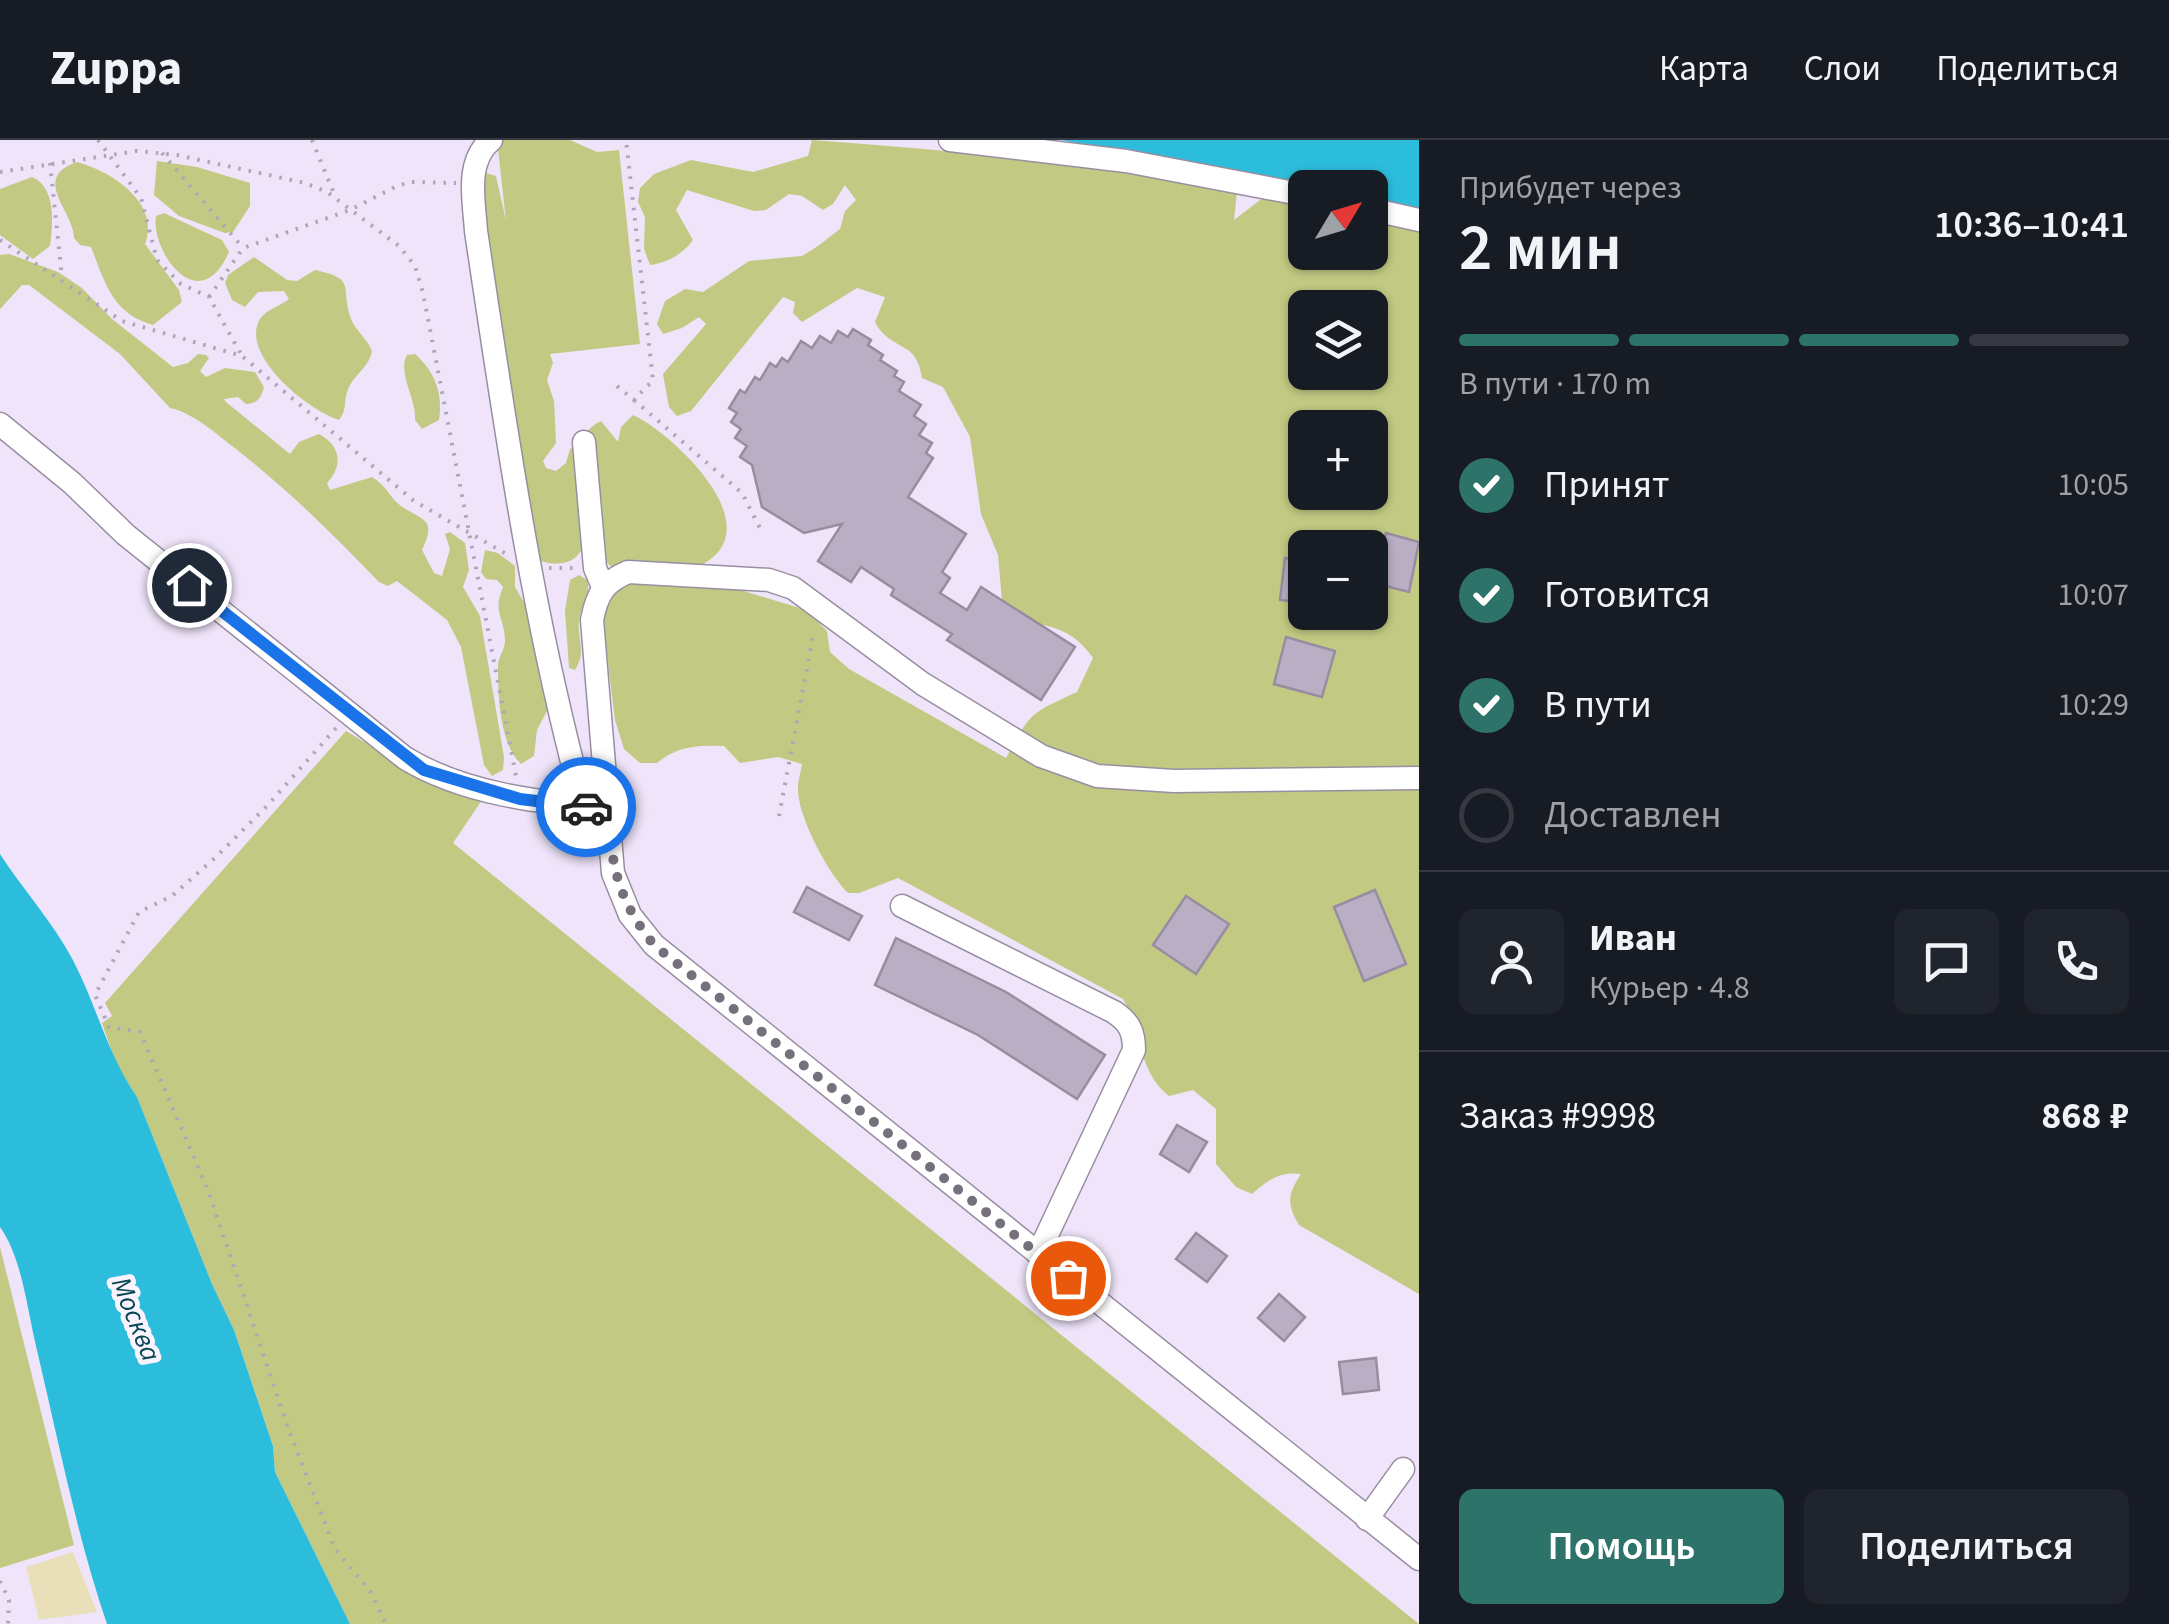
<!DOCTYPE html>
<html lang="ru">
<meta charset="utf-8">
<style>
:root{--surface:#171b24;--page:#20242c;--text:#f1f3f6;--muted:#9ea1a6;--line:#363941;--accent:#2d736a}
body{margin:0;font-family:"Source Sans 3",sans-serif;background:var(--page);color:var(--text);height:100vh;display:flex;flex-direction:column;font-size:38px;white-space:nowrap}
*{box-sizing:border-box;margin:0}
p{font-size:32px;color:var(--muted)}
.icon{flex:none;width:55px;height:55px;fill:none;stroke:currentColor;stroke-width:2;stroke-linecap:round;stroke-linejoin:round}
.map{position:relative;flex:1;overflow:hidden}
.side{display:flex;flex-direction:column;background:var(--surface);width:750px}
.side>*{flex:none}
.needle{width:65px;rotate:52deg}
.controls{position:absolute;left:1288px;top:30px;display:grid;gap:20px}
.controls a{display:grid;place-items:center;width:100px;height:100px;border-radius:15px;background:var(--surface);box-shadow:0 2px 8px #0004;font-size:50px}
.pin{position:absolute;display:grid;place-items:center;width:85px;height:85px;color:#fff;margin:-42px;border:5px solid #fff;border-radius:50%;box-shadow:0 2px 10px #0007}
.courier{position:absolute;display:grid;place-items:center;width:100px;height:100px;margin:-50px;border:8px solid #1a73e8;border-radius:50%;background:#fff;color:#222;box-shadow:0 2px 12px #0007}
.overview em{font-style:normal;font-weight:600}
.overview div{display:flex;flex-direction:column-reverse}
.overview{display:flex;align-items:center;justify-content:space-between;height:170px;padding:0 40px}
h1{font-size:65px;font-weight:600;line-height:75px}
.bar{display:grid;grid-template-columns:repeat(4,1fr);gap:15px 10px;align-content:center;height:120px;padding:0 40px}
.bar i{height:12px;border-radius:8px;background:var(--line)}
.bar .active{background:var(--accent)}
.bar p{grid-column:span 4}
.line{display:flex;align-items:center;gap:25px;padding:0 40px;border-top:2px solid var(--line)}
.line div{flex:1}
.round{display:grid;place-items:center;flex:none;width:105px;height:105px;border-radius:15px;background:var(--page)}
ol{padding:0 40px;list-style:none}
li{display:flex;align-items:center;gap:30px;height:110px}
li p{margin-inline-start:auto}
li .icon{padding:10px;border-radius:50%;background:var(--accent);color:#fff;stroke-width:4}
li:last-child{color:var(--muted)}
li i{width:55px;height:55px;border:5px solid var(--line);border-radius:50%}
.cta{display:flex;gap:20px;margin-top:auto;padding:20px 40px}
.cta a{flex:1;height:115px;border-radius:15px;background:var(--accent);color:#fff;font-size:40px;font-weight:600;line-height:115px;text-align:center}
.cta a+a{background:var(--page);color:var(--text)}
header{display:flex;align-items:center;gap:60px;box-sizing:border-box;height:140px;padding:0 50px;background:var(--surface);border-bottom:2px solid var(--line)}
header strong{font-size:48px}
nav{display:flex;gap:55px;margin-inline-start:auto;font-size:35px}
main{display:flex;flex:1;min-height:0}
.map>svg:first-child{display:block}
</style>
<header>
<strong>Zuppa</strong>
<nav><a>Карта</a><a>Слои</a><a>Поделиться</a></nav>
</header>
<main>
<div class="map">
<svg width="1419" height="1484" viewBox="0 0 1419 1484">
<rect width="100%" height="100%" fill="#efe4fa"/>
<g fill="#c2c982" fill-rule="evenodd">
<path d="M 503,0 L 570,0 L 597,12 L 619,10 L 640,204 L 550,214 L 553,223 L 547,240 L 554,261 L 556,303 L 543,321 L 546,328 L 556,331 L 566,323 L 570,309 C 583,300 586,288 601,281 L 618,302 L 621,287 L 633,275 C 672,293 770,384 705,423 C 686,434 634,429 611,427 L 606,421 C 607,404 603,396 599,380 C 596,366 603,352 595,339 C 589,379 595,439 537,420 L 521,339 L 525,329 L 518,319 L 499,215 L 482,41 L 486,33 L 496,36 L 506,81 L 498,9 Z"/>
<path d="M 812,0 C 955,11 1096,22 1237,51 L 1234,80 L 1264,57 L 1305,61 L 1305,112 L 1370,112 L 1370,76 L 1419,88 L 1419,1154 L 1299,1085 C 1286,1063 1288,1054 1301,1034 C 1280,1031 1268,1040 1252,1054 L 1236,1047 L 1216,1024 L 1216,969 L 1193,950 L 1169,956 C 1138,932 1143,894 1123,859 L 898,738 L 859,753 L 848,753 C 829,735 797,676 798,648 C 798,640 801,631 802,624 L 778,617 L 740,623 L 724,606 C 697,605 678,606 657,623 L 640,623 L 624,609 L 615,580 L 603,482 L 612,447 L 632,438 L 711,441 L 806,470 L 827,491 L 830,512 L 849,529 L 1006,618 C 1031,572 1029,574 1077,552 L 1093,518 C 1066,479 1040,490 1003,472 L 998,415 L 981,374 L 970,297 L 943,247 L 922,238 C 917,199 891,212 875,182 L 885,157 L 857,148 L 802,182 L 793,173 L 795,162 L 783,157 L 691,271 L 677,276 L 669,267 L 663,234 L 706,184 L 699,177 L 682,188 L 663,194 L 657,184 L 665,161 L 685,149 L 703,152 L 749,121 L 802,116 L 818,106 L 840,89 L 845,71 L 856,60 L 845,45 L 833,64 L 823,70 L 802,56 L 789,54 L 766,70 L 754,71 L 687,50 L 676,70 L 693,100 C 683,114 667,123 650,125 L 644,109 L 645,77 L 638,62 L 640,48 L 654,34 L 691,20 L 753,32 L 808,16 ZM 1305,168 L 1370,168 L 1370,232 L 1305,232 ZM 1305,288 L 1370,288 L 1370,352 L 1305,352 ZM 1305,408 L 1370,408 L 1370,472 L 1305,472 Z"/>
<path d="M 157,21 L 197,27 L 250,43 L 250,66 L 233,92 L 225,93 L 179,76 L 154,55 Z"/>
<path d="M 77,22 C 111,31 161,63 145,104 L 179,150 L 182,162 L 153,185 C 113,174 105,143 91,107 L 80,105 L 74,98 C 74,71 30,38 77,22 Z"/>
<path d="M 32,37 C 56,47 53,83 50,106 L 33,119 L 0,95 L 0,49 Z"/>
<path d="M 164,73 L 222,100 L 229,112 C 198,181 150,109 156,76 Z"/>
<path d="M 9,114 L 58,132 L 82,148 L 112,179 L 173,227 L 188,223 L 198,214 L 206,215 L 209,218 L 200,231 L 206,237 L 225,228 L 255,232 L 264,247 C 261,258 258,263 246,264 L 238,257 L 224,259 L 226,262 L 290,314 L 299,302 L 319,294 C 340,305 344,325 327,343 L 330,350 L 372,337 C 387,346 390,358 401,366 C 423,381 437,378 422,410 L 434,433 L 442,436 L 450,409 L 445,394 L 450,392 L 465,403 L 469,430 L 463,447 L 480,476 L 504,617 L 503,630 L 492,636 L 484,625 L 461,507 L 447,480 L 397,441 L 388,446 L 379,442 C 333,394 288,350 236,309 C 216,294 194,273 170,268 L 120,214 L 29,145 L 22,145 L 0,169 L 0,115 Z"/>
<path d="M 254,117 L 287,140 L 297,141 L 315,130 C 356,139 341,145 350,176 C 353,188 367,198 372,211 C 369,227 356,233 349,247 C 343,259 348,269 339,280 C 310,271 244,219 258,183 C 263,170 279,167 289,159 L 284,151 L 258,152 L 245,167 L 232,160 L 225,143 L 228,135 Z"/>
<path d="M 415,214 C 435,232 443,253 439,280 L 422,289 L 415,280 C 417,260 397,232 407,215 Z"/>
<path d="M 485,410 L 498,413 L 515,426 L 515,447 L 528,469 L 551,563 L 537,590 L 534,616 L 521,624 C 499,603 498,554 498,524 C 499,516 505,509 505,501 C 505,477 492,474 503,447 L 497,440 L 486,439 L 481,432 Z"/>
<path d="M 579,435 L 587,440 C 592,462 581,462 579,481 C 577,500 587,512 575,530 L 569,528 L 565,471 L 570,440 Z"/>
<path d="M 346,591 L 427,639 L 484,657 L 453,703 L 1419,1484 L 350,1484 L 275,1332 L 273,1306 L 234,1190 L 212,1144 L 137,957 L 118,930 L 102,883 L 112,876 L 105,863 Z"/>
<path d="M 0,1107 L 74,1405 L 0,1428 Z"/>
</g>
<path fill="#e9e0ba" d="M 73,1412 L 97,1472 L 39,1480 L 26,1427 Z"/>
<g fill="#2dbddc">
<path d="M 1061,0 L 1419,0 L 1419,71 L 1370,58 L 1370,48 L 1320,47 Z"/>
<path d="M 0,714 C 20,745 44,772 63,803 C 94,852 104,910 137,957 L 212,1144 L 234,1190 L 273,1306 L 275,1332 L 350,1484 L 107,1484 C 76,1393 58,1299 36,1206 C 27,1168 22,1118 0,1087 Z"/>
</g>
<g fill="#b9aec3" stroke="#978da1" stroke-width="2.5">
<path d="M 853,189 L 871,200 L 868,205 L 883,215 L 880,220 L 897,231 L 894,236 L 904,242 L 899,251 L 921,265 L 914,276 L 926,284 L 919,295 L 932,303 L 926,313 L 933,318 L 908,357 L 966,394 L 942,432 L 950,438 L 940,453 L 967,470 L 981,447 L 1075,507 L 1041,560 L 947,500 L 952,494 L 891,455 L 894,449 L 861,427 L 851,442 L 818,421 L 842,384 L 804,393 L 762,367 L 752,325 L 740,317 L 747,306 L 735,298 L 741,289 L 731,282 L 737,273 L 729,268 L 740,250 L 745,253 L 755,237 L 760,240 L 770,223 L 776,227 L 782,218 L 788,222 L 801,201 L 812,208 L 820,196 L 831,203 L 838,191 L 848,197 Z"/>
<path d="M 1386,393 L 1419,402 L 1409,452 L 1374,443 Z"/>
<path d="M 1285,418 L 1305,421 L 1305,463 L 1280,460 Z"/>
<path d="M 1286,497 L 1335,511 L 1322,557 L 1274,544 Z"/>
<path d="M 807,747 L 862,776 L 849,800 L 794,772 Z"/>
<path d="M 1375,750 L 1406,824 L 1364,841 L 1334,767 Z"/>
<path d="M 1186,756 L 1229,784 L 1196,834 L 1153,805 Z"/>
<path d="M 896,798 L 1006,852 L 1105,915 L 1077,959 L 978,895 L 875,845 Z"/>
<path d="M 1177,985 L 1207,1002 L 1189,1032 L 1160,1014 Z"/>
<path d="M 1196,1093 L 1227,1116 L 1207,1142 L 1176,1119 Z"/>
<path d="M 1279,1154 L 1305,1177 L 1284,1201 L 1258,1178 Z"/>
<path d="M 1376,1218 L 1379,1250 L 1343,1254 L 1339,1222 Z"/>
</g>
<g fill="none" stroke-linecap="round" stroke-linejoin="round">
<defs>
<g id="minor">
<path d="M 491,0 C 465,22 474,60 476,91 C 505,284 532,478 584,667"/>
<path d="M 950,0 L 1126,21 L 1305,55"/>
<path d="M 1370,69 L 1419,80"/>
<path d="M 0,284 L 72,343 L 126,395 L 405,618 C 464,654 539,662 607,669"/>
<path d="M 584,302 L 595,428 L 603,447"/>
<path d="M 1419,638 L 1174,641 L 1097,636 L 1041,616 L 923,544 L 793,448 L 769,440 L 628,432 C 604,442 597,454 592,480 L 613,733 L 630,775 L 654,805 L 1419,1419"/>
<path d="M 902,766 L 1114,872 C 1129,882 1134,891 1134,910 L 1038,1114"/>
<path d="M 1367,1379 L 1403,1329"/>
</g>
</defs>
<use href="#minor" stroke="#988ea2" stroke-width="25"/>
<g stroke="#aea5b6" stroke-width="4" stroke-dasharray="2.5 8" stroke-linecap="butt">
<path d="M 98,0 L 141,58 L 157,120 L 181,144 L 209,157 L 242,216"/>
<path d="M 312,0 L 335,56"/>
<path d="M 162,13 L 243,108"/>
<path d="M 50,23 L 62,138"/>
<path d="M 0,32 L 137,11 L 177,15 L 305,43 L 327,52 L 399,106 L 415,126 L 423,153 L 516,636"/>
<path d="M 0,100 L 122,181 L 242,216 L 414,361 L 508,415"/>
<path d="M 209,157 L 243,108 L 350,70 L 395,47 L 410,42 L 456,43"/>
<path d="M 617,246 L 634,260 L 653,240 L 626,0"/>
<path d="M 634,260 L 742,353 L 760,388"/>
<path d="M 549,428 L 574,428"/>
<path d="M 336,588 L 267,666 L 217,716 L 172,756 L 139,772 L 95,855 L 109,887 L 140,892 L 208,1050 L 288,1288 L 335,1409 L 370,1451 L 386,1484"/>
<path d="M 779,676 L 814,491"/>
<path d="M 0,1441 L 9,1460 L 8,1484"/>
</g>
<use href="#minor" stroke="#fff" stroke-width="22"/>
</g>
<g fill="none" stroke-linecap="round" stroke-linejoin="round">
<path stroke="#76707d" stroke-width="10" stroke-dasharray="0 18" d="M 586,667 L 607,669 C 613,728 616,757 654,805 L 1068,1138"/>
<path stroke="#1a73e8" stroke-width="12" d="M 189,445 L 424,630 L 520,659 L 586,667"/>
</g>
<g text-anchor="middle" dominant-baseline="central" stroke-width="10" stroke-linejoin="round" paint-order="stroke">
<g font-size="28" font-style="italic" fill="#0a4754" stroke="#f9f4fd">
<text transform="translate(136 1179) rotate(68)">Москва</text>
</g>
</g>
</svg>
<div class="controls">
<a><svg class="needle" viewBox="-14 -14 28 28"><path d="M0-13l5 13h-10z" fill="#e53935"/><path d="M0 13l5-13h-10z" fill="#9ea1a6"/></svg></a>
<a><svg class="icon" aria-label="layers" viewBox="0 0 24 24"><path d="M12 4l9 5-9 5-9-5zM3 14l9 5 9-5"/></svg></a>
<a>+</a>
<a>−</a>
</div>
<div class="pin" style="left:1068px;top:1138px;background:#ea580c"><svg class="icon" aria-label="bag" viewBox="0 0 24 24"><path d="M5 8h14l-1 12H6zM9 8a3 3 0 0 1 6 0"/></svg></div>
<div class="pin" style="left:189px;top:445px;background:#1f2937"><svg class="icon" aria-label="home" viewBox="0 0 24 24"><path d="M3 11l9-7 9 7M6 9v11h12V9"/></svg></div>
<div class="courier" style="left:586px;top:667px"><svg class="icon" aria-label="car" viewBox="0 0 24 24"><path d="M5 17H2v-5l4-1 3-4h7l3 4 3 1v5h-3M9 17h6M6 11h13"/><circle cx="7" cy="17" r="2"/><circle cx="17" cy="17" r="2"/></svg></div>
</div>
<section class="side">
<div class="overview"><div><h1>2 мин</h1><p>Прибудет через</p></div><em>10:36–10:41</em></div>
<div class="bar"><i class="active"></i><i class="active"></i><i class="active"></i><i></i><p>В пути · 170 m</p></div>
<ol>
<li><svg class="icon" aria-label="check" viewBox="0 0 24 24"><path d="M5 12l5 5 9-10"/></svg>Принят<p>10:05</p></li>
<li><svg class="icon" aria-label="check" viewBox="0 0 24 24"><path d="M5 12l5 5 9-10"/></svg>Готовится<p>10:07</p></li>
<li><svg class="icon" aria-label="check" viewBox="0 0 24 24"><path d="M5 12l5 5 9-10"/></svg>В пути<p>10:29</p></li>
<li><i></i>Доставлен</li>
</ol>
<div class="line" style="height:180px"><a class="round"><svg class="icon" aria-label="person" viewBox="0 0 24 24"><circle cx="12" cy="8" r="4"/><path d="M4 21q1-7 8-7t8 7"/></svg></a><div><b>Иван</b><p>Курьер · 4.8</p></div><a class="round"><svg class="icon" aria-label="chat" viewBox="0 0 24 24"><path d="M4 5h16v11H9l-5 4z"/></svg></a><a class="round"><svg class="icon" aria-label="phone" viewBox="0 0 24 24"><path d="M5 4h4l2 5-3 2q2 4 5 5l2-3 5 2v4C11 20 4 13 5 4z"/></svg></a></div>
<div class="line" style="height:130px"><div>Заказ #9998</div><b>868 ₽</b></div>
<div class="cta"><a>Помощь</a><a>Поделиться</a></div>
</section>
</main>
